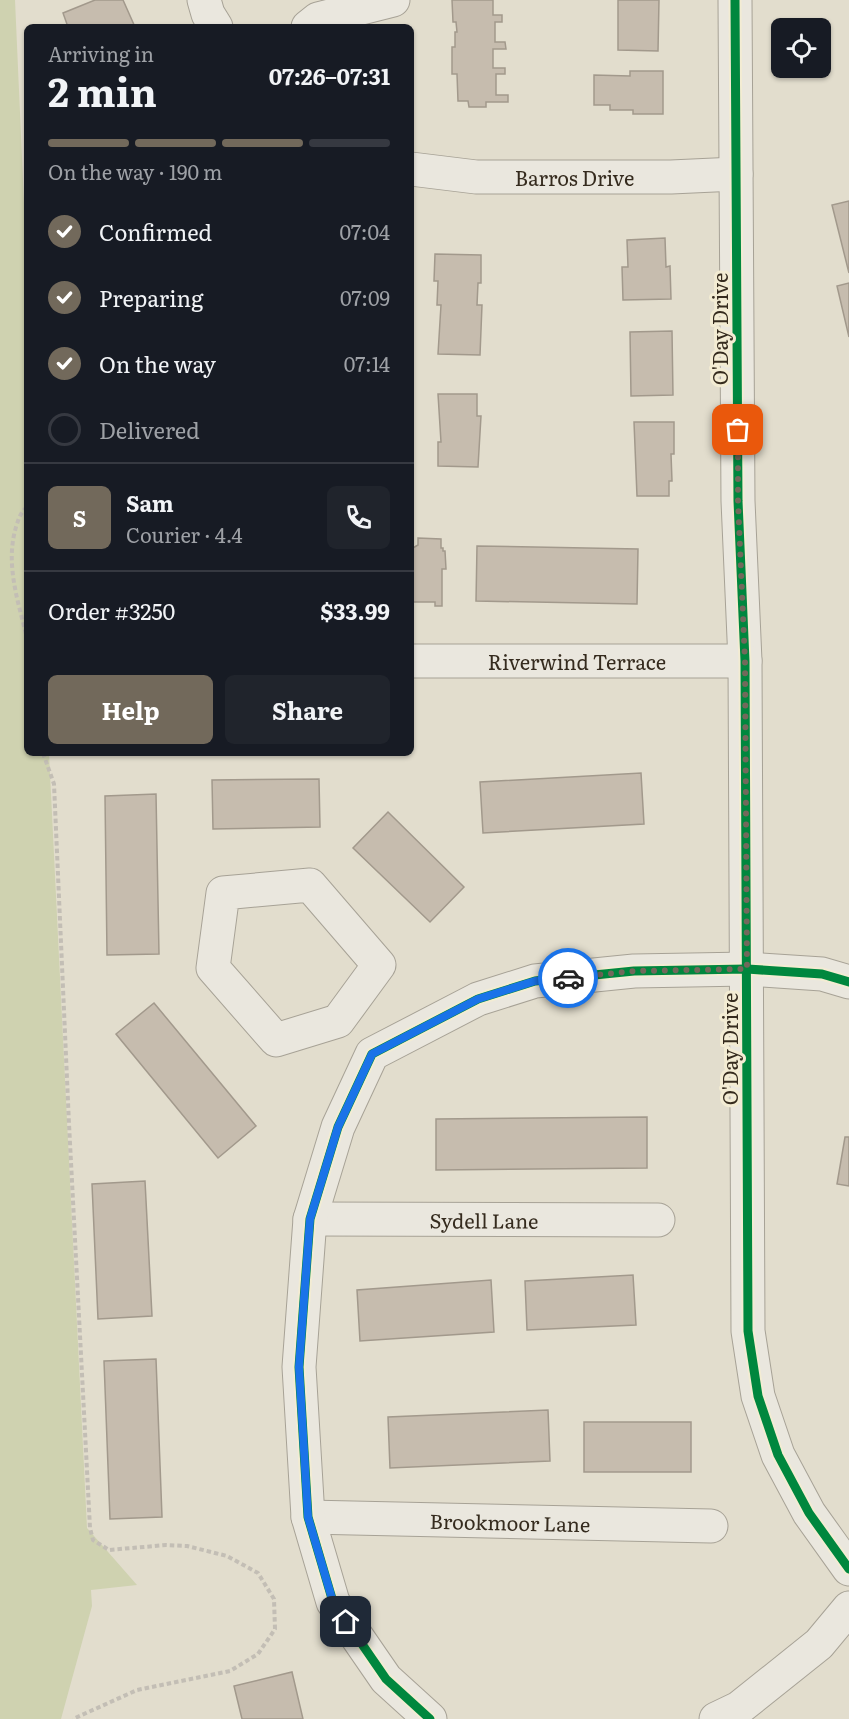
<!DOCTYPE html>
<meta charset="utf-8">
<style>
:root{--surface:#171b24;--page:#20242c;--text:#f1f3f6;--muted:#9ea1a6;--line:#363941;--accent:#72695b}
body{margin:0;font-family:Literata,serif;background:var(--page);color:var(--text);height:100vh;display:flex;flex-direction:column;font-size:22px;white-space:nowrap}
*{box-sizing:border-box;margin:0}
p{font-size:20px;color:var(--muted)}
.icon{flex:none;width:33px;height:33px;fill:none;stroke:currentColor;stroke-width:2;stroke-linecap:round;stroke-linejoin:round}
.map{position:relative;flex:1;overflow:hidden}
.sheet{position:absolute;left:24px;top:24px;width:390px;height:732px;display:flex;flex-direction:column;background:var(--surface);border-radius:9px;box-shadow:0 2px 4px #0004}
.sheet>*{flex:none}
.tools{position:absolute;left:771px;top:18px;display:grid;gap:12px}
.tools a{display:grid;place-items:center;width:60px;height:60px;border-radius:9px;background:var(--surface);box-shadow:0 2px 4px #0004;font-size:30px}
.pin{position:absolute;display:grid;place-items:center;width:51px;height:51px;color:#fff;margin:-26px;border-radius:12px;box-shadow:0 3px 9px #0006}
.courier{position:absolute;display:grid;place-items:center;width:60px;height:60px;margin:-30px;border:4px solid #1a73e8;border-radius:50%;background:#fff;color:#222;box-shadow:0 2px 8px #0007}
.overview em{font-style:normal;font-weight:700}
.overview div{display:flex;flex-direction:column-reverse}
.overview{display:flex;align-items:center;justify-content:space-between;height:102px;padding:0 24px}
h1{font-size:39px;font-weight:700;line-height:45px}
.bar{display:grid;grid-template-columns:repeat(4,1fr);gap:9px 6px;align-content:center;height:72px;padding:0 24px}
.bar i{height:8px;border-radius:4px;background:var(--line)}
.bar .on{background:var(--accent)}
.bar p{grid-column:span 4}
.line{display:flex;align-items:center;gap:15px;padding:0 24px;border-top:2px solid var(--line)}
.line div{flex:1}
.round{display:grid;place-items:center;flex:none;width:63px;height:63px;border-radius:9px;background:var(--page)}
ol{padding:0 24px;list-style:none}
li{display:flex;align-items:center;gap:18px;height:66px}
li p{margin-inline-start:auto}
li .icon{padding:6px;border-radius:50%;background:var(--accent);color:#fff;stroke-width:4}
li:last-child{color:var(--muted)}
li i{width:33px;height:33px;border:3px solid var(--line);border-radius:50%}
.action{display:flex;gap:12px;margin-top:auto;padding:12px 24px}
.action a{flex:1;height:69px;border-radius:9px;background:var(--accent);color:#fff;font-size:24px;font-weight:700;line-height:69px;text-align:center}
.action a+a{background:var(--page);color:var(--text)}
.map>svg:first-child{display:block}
</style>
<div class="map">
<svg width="849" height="1719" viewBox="0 0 849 1719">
<rect width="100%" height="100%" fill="#e2ddcd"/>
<path fill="#cfd2b0" d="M 0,0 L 15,0 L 27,271 L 27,753 L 49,753 L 87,1528 L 137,1585 L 91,1590 L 92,1606 L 61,1719 L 0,1719 Z"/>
<g fill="#c6bcae" stroke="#a2998c" stroke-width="1.5">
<path d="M 95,0 L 123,0 L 135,27 L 68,27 L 63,13 Z"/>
<path d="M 452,0 L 493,0 L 493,15 L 502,15 L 502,22 L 495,22 L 495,42 L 505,42 L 506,49 L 493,49 L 493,68 L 505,68 L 505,74 L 496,74 L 496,95 L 508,95 L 508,102 L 486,102 L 486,107 L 469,107 L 468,101 L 458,101 L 457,74 L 452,74 L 452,47 L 455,47 L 455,32 L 457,32 L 456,22 L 453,22 Z"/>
<path d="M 618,0 L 659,0 L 658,51 L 618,50 Z"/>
<path d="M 630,71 L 663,71 L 663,114 L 633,114 L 633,110 L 610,110 L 610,105 L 594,105 L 594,75 L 630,76 Z"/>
<path d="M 849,201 L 849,273 L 832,205 Z"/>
<path d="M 665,238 L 666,267 L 670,266 L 671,299 L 623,300 L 622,267 L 628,267 L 627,240 Z"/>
<path d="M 435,254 L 481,255 L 481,283 L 478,283 L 477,305 L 482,305 L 480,355 L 438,354 L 441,305 L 437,305 L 438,281 L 434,281 Z"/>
<path d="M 849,283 L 849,337 L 837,286 Z"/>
<path d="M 672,331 L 673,395 L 631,396 L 630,332 Z"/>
<path d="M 438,394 L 477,394 L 477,416 L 481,416 L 478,467 L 438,466 L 438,442 L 441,442 Z"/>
<path d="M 634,422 L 674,422 L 674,454 L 671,454 L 672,481 L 669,481 L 669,496 L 637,496 Z"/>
<path d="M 418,538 L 441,539 L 441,548 L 443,548 L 443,551 L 445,551 L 446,569 L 442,569 L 442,606 L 435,606 L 435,602 L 411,602 L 411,549 L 418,545 Z"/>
<path d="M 477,546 L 638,549 L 637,604 L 476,601 Z"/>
<path d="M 641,773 L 644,824 L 483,833 L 480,782 Z"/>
<path d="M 319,779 L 320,827 L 213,829 L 212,780 Z"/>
<path d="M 156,794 L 159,954 L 107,955 L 105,796 Z"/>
<path d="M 388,812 L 464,887 L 430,922 L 353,848 Z"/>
<path d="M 154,1003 L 256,1126 L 218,1158 L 116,1034 Z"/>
<path d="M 647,1117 L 647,1168 L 436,1170 L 436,1119 Z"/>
<path d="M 845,1137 L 849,1137 L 849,1186 L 837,1184 Z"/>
<path d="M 145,1181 L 152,1316 L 98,1319 L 92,1184 Z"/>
<path d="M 633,1275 L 636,1325 L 527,1330 L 525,1281 Z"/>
<path d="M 491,1280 L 494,1332 L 360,1341 L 357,1290 Z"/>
<path d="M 156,1359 L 162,1517 L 110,1519 L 104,1361 Z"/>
<path d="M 548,1410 L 550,1461 L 390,1468 L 388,1417 Z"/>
<rect x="584" y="1422" width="107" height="50"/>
<path d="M 292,1672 L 303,1719 L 242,1719 L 234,1686 Z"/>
</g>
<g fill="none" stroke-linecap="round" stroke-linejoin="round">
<defs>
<g id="minor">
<path d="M 204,0 L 208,14 L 216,27"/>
<path d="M 735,0 L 738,501 L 745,661 L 748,1331 L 758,1396 L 778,1455 L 809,1513 L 849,1569"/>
<path d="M 308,27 L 318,19 L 393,0"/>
<path id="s1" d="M 411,169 L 476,177 L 671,177 L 736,174"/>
<path id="s2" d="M 411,661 L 745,661"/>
<path d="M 310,885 L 379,965 L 338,1021 L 276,1040 L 213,968 L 223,893 Z"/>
<path id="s3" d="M 310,1219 L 658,1220"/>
<path id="s4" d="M 308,1517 L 711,1526"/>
<path d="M 430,1719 L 386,1679 L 333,1602 L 308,1517 L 299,1367 L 310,1219 L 338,1127 L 372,1054 L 478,999 L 535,981 L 634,971 L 747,969 L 822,974 L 849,982"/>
<path d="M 716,1719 L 739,1708 L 819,1644 L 849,1608"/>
</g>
</defs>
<use href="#minor" stroke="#a7a296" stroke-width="35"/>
<g stroke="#c3beb5" stroke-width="4" stroke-dasharray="4.5 3" stroke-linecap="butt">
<path d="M 27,507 C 20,513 19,518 16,527 C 5,564 18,601 27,638"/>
<path d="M 43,753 L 54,784 L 69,1124 L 90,1528 L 93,1540 L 109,1550 L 166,1545 L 187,1546 L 227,1556 L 258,1573 L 274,1599 L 275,1629 L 258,1654 L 230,1671 L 137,1690 L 73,1719"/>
</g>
<use href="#minor" stroke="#eae7de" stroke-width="33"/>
<defs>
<g id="cycleway">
<path d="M 735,0 L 738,501 L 745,661 L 748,1331 L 758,1396 L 778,1455 L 809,1513 L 849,1569"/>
<path d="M 430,1719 L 386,1679 L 333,1602 L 308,1517 L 299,1367 L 310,1219 L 338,1127 L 372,1054 L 478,999 L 535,981 L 634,971 L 747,969 L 822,974 L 849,982"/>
</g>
</defs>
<use href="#cycleway" stroke="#f3ecd3" stroke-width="13"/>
<use href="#cycleway" stroke="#00873e" stroke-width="9"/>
</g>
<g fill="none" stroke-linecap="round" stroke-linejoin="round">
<path stroke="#72695b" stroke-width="6" stroke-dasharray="0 10.8" d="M 568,978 L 634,971 L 747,969 L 745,661 L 738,501 L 738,430"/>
<path stroke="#1a73e8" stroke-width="8" d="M 346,1622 L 333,1602 L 308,1517 L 299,1367 L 310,1219 L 338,1127 L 372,1054 L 478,999 L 535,981 L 568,978"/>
</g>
<g text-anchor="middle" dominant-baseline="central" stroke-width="6" stroke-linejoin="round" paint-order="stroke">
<g font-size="20" fill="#352b1e" stroke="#f3ecd3">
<text stroke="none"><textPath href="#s1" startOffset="164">Barros Drive</textPath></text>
<text transform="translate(719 329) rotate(-90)">O'Day Drive</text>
<text stroke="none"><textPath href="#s2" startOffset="166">Riverwind Terrace</textPath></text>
<text transform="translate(729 1049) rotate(-90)">O'Day Drive</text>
<text stroke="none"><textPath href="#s3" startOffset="174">Sydell Lane</textPath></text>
<text stroke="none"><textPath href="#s4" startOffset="202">Brookmoor Lane</textPath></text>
</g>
</g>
</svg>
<div class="tools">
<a><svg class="icon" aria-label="locate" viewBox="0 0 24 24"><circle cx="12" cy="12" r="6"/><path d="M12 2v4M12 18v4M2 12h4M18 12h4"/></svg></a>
</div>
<div class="pin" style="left:738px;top:430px;background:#ea580c"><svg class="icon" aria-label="bag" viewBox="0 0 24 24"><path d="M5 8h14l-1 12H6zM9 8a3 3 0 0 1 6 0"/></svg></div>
<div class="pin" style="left:346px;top:1622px;background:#1f2937"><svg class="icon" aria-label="home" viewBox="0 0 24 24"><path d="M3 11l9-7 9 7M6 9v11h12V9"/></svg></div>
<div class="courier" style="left:568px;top:978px"><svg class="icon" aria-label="car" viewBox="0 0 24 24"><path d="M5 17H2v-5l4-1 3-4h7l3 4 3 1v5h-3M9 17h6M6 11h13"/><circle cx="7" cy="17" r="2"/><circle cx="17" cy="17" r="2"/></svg></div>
<section class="sheet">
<div class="overview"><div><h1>2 min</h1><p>Arriving in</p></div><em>07:26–07:31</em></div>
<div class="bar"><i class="on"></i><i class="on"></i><i class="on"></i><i></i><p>On the way · 190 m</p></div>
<ol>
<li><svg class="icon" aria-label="check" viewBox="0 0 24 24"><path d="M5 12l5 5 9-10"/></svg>Confirmed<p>07:04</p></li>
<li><svg class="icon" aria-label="check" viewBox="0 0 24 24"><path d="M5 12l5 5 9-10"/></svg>Preparing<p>07:09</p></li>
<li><svg class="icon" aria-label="check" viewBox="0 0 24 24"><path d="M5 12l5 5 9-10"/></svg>On the way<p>07:14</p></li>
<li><i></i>Delivered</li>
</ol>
<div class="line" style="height:108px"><b class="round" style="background:var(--accent);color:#fff">S</b><div><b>Sam</b><p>Courier · 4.4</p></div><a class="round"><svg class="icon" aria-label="phone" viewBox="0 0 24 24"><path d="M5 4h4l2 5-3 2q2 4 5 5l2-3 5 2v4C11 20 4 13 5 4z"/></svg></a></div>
<div class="line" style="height:78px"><div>Order #3250</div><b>$33.99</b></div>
<div class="action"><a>Help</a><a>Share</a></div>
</section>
</div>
